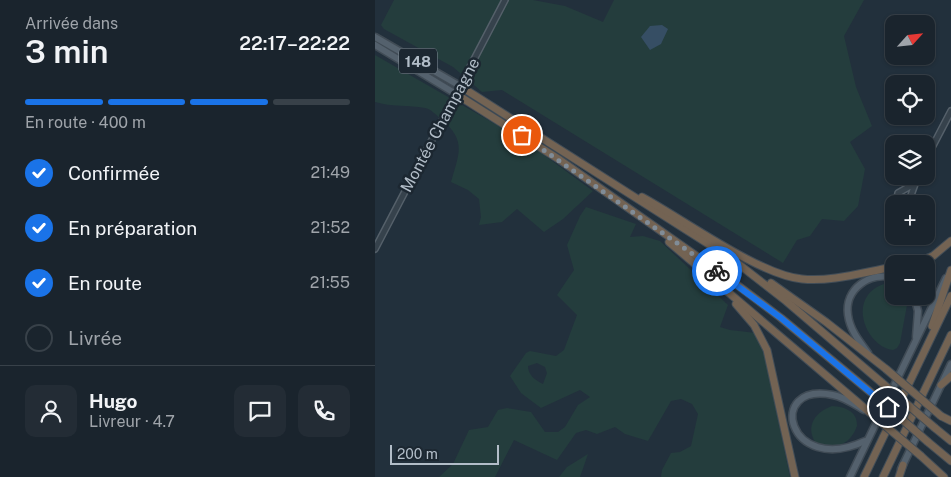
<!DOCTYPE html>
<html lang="fr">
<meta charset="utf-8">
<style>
:root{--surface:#1a242d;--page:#232c35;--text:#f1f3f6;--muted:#9fa4aa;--line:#384149;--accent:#1a73e8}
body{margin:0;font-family:"Public Sans",sans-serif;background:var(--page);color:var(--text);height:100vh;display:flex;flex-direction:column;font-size:19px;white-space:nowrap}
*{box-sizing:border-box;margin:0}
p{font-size:16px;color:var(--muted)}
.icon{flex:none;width:28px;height:28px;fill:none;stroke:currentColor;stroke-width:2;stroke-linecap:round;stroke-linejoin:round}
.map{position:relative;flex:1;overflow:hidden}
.panel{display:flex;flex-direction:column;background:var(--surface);width:375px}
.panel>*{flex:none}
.needle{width:32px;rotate:63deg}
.buttons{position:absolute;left:510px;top:15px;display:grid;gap:10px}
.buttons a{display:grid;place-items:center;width:50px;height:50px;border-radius:10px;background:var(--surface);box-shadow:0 1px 4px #0004,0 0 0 1px var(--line);font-size:25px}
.scale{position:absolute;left:15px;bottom:12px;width:109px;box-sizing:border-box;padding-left:5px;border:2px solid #b2bdc8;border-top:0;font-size:14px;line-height:18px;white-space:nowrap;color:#b2bdc8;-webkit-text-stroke:4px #1c2731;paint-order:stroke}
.pin{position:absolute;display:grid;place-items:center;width:42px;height:42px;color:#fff;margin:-21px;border:2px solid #fff;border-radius:50%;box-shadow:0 1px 5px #0007}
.courier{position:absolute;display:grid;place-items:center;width:50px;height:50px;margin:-25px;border:4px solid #1a73e8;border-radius:50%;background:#fff;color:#222;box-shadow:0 1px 6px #0007}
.summary em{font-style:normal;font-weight:600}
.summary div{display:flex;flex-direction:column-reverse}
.summary{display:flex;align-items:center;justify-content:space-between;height:85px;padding:0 25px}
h1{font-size:32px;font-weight:600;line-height:38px}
.bar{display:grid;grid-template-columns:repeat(4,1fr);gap:8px 5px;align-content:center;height:60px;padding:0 25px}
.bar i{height:6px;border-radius:4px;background:var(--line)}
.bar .on{background:var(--accent)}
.bar p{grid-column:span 4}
.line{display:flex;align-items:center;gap:12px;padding:0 25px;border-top:1px solid var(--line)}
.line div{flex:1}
.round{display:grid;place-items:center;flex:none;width:52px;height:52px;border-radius:10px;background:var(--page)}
ol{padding:0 25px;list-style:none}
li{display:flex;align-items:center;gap:15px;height:55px}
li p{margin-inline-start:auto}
li .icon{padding:5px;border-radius:50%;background:var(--accent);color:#fff;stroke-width:4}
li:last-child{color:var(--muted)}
li i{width:28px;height:28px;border:2px solid var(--line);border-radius:50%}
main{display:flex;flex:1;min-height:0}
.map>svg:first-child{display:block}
</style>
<main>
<section class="panel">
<div class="summary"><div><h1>3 min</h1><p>Arrivée dans</p></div><em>22:17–22:22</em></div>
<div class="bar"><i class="on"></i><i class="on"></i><i class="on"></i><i></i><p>En route · 400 m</p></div>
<ol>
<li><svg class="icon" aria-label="check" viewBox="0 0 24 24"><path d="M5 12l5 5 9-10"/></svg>Confirmée<p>21:49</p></li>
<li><svg class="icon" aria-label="check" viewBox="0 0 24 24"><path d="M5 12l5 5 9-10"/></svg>En préparation<p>21:52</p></li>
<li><svg class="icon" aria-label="check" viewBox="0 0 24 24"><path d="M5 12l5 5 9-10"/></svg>En route<p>21:55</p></li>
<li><i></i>Livrée</li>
</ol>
<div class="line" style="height:90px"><a class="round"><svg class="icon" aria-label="person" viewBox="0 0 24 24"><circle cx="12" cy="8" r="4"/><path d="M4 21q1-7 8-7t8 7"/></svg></a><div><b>Hugo</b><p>Livreur · 4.7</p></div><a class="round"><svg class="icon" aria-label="chat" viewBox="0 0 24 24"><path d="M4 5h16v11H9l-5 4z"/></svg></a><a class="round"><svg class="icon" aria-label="phone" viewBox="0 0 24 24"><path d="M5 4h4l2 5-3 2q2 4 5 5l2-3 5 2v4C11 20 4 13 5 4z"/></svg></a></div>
</section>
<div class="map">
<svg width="576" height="477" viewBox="0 0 576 477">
<rect width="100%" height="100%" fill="#22303c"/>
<g fill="#243d3d" fill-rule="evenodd">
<path d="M 19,0 L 158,0 L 190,6 L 228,22 L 239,0 L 489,0 L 469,36 L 481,87 L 497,126 L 475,142 L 490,169 L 483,206 L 469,221 L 447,219 L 435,236 L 422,240 L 408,263 L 127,90 L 107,92 L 78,67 L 9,29 L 6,25 Z"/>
<path d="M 0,55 L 150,141 L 218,191 L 188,219 L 169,232 L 142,209 L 127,222 L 104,225 L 106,217 L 104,199 L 93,190 L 76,182 C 84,153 92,141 66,119 C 61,115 56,109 50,108 C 33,105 17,107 0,102 Z"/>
<path d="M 211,207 L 261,224 L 255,237 L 268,236 L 285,241 L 353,305 L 345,327 L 355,330 L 381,333 L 390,356 L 415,477 L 286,477 L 287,470 L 296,453 L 305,452 L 316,446 L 323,414 L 317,404 L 306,399 L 296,401 L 273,441 L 250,434 L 240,427 L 222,434 L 211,430 L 201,433 L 182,460 L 139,440 L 120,477 L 64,477 L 78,464 L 94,430 L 113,427 L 123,410 L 132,408 L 156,412 L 170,432 L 183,432 L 190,427 L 203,405 L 215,397 L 205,390 L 166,408 L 146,393 L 135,376 L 151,353 L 155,351 L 181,356 L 189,350 L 202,315 L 182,295 L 199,270 L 192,245 L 205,216 ZM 162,363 L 170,367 L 172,373 L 168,384 C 160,380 153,375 153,366 Z"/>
<path d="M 513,283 L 519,286 L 519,296 L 529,296 L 532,305 L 525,343 L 522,348 L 518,350 C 489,346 470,293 513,283 Z"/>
<path d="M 457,406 C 469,407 482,410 482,426 C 475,445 462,448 443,446 C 429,429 438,413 457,406 Z"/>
<path d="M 213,454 L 205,477 L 184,477 L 192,467 Z"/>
</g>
<path fill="#364e64" d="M 287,25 L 293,29 L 286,44 L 275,50 L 266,37 L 275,26 Z"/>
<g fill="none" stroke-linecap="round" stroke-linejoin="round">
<defs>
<g id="minor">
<path d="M 551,159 L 576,111"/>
<path d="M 539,184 L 523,193 L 522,198 L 525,202 L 530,203 L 535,198 L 543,176"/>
<path d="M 0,249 L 130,0"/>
</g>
<g id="major">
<path d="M 0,37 L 85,86"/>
<path d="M 0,45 L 81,94"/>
<path d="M 539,296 L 543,311 L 541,337"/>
<path d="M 493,353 C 484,341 475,330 473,315 C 469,289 495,271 519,278"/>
<path d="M 489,410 C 479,404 469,397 458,395 C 390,381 412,477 490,441"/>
<path d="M 526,469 L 576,364"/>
<path d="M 475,477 L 571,278"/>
</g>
<g id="highway">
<path d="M 85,86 L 357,259 L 411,301 L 506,382"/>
<path d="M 81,94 L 185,160 L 357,281 L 406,318 L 499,395"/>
<path d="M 267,197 C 308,219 384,275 427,279 C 457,282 489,272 519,267"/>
<path d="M 294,242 L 500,417"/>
<path d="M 538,264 L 558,256 L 576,241"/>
<path d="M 396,283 L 451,322 L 511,369"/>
<path d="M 361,304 L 379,325 L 392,350 L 420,477"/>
<path d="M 557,326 L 576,270"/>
<path d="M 566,385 L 576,376"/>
<path d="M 566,416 L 576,421"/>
<path d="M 560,428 L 576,441"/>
<path d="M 553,442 L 576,461"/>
<path d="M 546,456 L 569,477"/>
<path d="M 489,477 L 576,296"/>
<path d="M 508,477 L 576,335"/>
<path d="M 524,477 L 528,465"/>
</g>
</defs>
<use href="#minor" stroke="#55606a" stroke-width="8"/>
<use href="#major" stroke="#404b55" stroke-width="9"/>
<use href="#highway" stroke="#424d57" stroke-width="9"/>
<use href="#minor" stroke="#36424c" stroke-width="5"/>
<use href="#major" stroke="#54616d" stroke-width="6"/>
<use href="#highway" stroke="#736353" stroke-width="7"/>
<defs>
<g id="highway-bridge">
<path d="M 511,369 L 566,416"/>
<path d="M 506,382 L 560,428"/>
<path d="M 499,395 L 553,442"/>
<path d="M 500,417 L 546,456"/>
</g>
</defs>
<use href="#highway-bridge" stroke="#424d57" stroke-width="9" stroke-linecap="butt"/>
<use href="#highway-bridge" stroke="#736353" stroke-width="7"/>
</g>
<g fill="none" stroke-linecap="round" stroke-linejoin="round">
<path stroke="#808c97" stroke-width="5" stroke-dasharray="0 9" d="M 147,135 L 342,271"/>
<path stroke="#1a73e8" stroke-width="6" d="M 342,271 L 406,318 L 513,407"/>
</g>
<g text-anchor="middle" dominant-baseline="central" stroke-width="5" stroke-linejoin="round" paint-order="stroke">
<rect fill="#1c2731" stroke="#85909b" stroke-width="1" x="24" y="48.5" width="38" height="25" rx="4"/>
<g font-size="15" font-weight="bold" fill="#b2bdc8">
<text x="43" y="61">148</text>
</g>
<g font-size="16" fill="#b2bdc8" stroke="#1c2731">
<text transform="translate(65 125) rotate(-62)">Montée Champagne</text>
</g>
</g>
</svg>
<div class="buttons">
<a><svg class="needle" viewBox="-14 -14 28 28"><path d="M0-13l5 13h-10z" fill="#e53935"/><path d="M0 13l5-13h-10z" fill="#9fa4aa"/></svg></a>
<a><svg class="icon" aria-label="locate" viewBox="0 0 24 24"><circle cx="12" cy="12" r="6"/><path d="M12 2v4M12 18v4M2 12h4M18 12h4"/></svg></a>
<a><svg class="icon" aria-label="layers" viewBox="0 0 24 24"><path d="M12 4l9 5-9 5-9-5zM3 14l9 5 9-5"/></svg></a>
<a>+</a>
<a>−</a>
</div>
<div class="scale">200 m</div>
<div class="pin" style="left:147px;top:135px;background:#ea580c"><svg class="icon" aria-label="bag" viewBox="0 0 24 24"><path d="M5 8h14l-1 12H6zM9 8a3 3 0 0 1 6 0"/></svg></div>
<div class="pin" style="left:513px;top:407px;background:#1f2937"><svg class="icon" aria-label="home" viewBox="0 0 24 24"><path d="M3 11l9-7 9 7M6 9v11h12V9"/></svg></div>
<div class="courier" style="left:342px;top:271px"><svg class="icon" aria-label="bike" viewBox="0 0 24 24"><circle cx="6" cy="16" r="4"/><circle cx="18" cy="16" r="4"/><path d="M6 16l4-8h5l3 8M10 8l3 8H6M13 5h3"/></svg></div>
</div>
</main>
